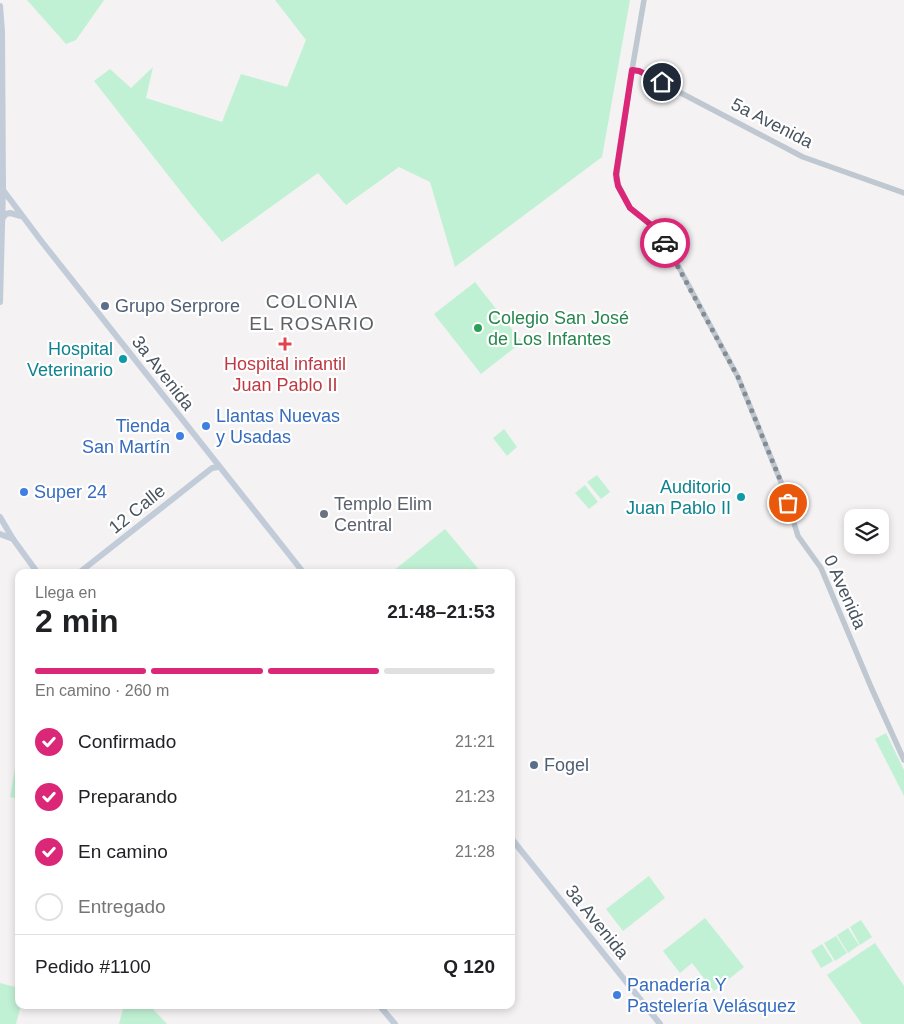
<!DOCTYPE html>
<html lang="es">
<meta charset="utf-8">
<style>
:root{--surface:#fff;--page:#f2f2f2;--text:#202124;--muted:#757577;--line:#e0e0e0;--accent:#db2777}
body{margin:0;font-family:Arial,sans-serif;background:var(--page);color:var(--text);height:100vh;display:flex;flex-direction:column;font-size:19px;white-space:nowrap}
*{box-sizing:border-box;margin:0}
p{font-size:16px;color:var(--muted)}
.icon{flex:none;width:28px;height:28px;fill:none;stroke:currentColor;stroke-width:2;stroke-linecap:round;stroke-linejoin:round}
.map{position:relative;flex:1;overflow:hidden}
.panel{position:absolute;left:15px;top:569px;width:500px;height:440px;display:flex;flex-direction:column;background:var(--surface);border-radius:10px;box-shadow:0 2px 8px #0003}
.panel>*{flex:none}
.controls{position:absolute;left:844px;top:509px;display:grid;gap:10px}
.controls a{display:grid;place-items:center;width:45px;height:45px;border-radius:10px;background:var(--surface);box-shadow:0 2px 8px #0003;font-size:25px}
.pin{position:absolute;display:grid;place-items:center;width:42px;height:42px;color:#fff;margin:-21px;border:2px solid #fff;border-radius:50%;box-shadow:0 1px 5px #0007}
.courier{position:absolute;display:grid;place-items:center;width:50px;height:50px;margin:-25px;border:4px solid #db2777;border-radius:50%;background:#fff;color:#222;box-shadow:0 1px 6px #0007}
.summary em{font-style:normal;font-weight:600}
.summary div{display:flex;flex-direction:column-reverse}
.summary{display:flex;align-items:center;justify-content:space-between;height:85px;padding:0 20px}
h1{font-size:32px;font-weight:600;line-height:38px}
.bar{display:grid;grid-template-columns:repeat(4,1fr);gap:8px 5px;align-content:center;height:60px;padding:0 20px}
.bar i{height:6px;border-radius:4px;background:var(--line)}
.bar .current{background:var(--accent)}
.bar p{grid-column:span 4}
.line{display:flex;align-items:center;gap:12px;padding:0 20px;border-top:1px solid var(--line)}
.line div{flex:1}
ol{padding:0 20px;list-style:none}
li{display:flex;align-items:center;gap:15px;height:55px}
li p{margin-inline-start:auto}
li .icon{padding:5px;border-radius:50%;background:var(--accent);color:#fff;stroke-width:4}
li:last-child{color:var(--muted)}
li i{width:28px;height:28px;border:2px solid var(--line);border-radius:50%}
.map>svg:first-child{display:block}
</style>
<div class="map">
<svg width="904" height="1024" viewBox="0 0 904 1024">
<rect width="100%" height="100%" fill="#f4f2f2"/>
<g fill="#c1f1d5">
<path d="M 27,0 L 104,0 L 76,40 L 66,44 Z"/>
<path d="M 275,0 L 630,0 L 602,157 L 455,267 L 430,182 L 399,167 L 346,205 L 318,173 L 222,242 L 193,207 L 94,81 L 110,69 L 131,88 L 153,67 L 146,98 L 222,122 L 241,74 L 287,87 L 306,40 Z"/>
<path d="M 475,282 L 522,342 L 481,374 L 434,314 Z"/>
<path d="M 504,429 L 517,447 L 507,456 L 493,438 Z"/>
<path d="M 597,475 L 610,492 L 601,499 L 587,482 Z"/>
<path d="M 585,485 L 598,502 L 589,509 L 575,493 Z"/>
<path d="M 445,529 L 481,572 L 392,572 Z"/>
<path d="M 886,733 L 904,770 L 904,796 L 875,739 Z"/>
<path d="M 19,746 L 19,799 L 10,797 Z"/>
<path d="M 649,876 L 665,898 L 623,931 L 606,909 Z"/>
<path d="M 705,918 L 744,967 L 714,991 L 692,963 L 680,973 L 663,951 Z"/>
<path d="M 861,920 L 872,937 L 860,945 L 850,927 Z"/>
<path d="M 848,928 L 859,945 L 848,953 L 837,935 Z"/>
<path d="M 836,936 L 847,953 L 835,961 L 824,943 Z"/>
<path d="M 875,943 L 904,986 L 904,1024 L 862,1024 L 827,975 Z"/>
<path d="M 822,944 L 833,961 L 821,968 L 811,951 Z"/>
<path d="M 0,983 L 19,988 L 19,1005 L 21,1005 L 16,1024 L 0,1024 Z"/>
<path d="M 124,1005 L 149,1005 L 167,1024 L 119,1024 Z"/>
</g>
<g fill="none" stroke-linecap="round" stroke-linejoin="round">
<g stroke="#bfc8d1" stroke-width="5.5">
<path d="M 644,0 L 632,70 L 616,180 L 630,208 L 650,224 L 669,249 L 738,377 L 783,487 L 798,536 L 821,568 L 871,687 L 904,760"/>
<path d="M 632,70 L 639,71 L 662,83 L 803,157 L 904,193"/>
</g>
<g stroke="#c2ccd8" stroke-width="6">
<path d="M 0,6 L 2,31 L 3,190 L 0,302"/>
<path d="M 3,190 L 42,242 L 303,572"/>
<path d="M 2,219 L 6,214 L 10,213 L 21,216"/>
<path d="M 0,517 L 13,539 L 37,572"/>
<path d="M 0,534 L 13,539"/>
<path d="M 80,572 L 212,468 L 218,467"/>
<path d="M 511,838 L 660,1024"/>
<path d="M 379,1005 L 395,1024"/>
</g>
</g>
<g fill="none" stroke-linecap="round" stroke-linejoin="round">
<path stroke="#858b93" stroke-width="5" stroke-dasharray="0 9" d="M 665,243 L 738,377 L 783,487 L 788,503"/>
<path stroke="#db2777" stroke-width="6" d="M 662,82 L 639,71 L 632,70 L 616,174 L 618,186 L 630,208 L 650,224 L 665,243"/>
</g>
<g fill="#5c6f8a" stroke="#fff" stroke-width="2">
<circle cx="105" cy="306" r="5"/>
<circle cx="534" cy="765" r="5"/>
</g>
<circle fill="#2e9e5b" stroke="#fff" stroke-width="2" cx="478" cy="328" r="5"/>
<path fill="#e0444e" stroke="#fff" stroke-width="2" d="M282.5 336.5h5v5h5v5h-5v5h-5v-5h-5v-5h5z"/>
<g fill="#0f9aa8" stroke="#fff" stroke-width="2">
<circle cx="123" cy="359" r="5"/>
<circle cx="741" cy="497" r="5"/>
</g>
<g fill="#3f7fe0" stroke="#fff" stroke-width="2">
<circle cx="206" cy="426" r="5"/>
<circle cx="180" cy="436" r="5"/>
<circle cx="24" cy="492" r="5"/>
<circle cx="617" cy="995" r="5"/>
</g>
<circle fill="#6b7280" stroke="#fff" stroke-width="2" cx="324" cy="514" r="5"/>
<g text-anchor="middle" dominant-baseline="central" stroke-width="4.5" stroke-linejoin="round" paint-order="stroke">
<g font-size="18" fill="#495460" stroke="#fff">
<text transform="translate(772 123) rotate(27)">5a Avenida</text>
<text transform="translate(163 373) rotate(52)">3a Avenida</text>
<text transform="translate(137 509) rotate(-39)">12 Calle</text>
<text transform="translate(845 592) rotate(66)">0 Avenida</text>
<text transform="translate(597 922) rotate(51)">3a Avenida</text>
</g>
<g font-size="18" fill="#4e5e75" stroke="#fff" text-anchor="start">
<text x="115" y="306">Grupo Serprore</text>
<text x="544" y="765">Fogel</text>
</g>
<g font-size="18" fill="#27864d" stroke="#fff" text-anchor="start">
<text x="488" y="318">Colegio San José<tspan x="488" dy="21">de Los Infantes</tspan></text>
</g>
<g font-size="18" fill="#0d838f" stroke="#fff" text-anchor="end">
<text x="113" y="349">Hospital<tspan x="113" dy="21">Veterinario</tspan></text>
<text x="731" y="487">Auditorio<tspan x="731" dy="21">Juan Pablo II</tspan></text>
</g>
<g font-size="18" fill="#be3a42" stroke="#fff">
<text x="285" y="364">Hospital infantil<tspan x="285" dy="21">Juan Pablo II</tspan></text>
</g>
<g font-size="18" fill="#366cbe" stroke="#fff" text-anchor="start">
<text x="216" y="416">Llantas Nuevas<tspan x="216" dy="21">y Usadas</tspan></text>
<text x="170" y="426" text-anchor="end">Tienda<tspan x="170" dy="21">San Martín</tspan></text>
<text x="34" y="492">Super 24</text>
<text x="627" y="985">Panadería Y<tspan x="627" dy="21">Pastelería Velásquez</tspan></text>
</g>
<g font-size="18" fill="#5b616d" stroke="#fff" text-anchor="start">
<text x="334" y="504">Templo Elim<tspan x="334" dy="21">Central</tspan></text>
</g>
<g font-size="19" letter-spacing="1" fill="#5e6267" stroke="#fff">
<text x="312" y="301">COLONIA<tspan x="312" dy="22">EL ROSARIO</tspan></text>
</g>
</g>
</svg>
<div class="controls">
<a><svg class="icon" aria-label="layers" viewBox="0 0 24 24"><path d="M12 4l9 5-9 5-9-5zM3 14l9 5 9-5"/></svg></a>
</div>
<div class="pin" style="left:788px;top:503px;background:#ea580c"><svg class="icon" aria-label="bag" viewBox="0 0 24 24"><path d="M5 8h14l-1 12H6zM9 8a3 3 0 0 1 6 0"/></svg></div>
<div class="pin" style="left:662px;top:82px;background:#1f2937"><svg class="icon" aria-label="home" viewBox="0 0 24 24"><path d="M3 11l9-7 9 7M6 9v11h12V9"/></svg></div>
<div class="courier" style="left:665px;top:243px"><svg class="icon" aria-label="car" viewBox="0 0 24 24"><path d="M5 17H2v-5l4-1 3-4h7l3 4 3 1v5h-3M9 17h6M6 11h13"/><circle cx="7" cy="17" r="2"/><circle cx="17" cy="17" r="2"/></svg></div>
<section class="panel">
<div class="summary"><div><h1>2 min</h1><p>Llega en</p></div><em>21:48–21:53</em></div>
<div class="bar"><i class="current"></i><i class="current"></i><i class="current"></i><i></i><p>En camino · 260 m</p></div>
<ol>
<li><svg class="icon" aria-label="check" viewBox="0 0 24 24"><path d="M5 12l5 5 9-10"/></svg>Confirmado<p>21:21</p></li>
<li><svg class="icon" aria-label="check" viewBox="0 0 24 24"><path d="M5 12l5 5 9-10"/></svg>Preparando<p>21:23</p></li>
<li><svg class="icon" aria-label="check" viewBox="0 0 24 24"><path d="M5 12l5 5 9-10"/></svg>En camino<p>21:28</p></li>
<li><i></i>Entregado</li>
</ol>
<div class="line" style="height:65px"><div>Pedido #1100</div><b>Q 120</b></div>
</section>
</div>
